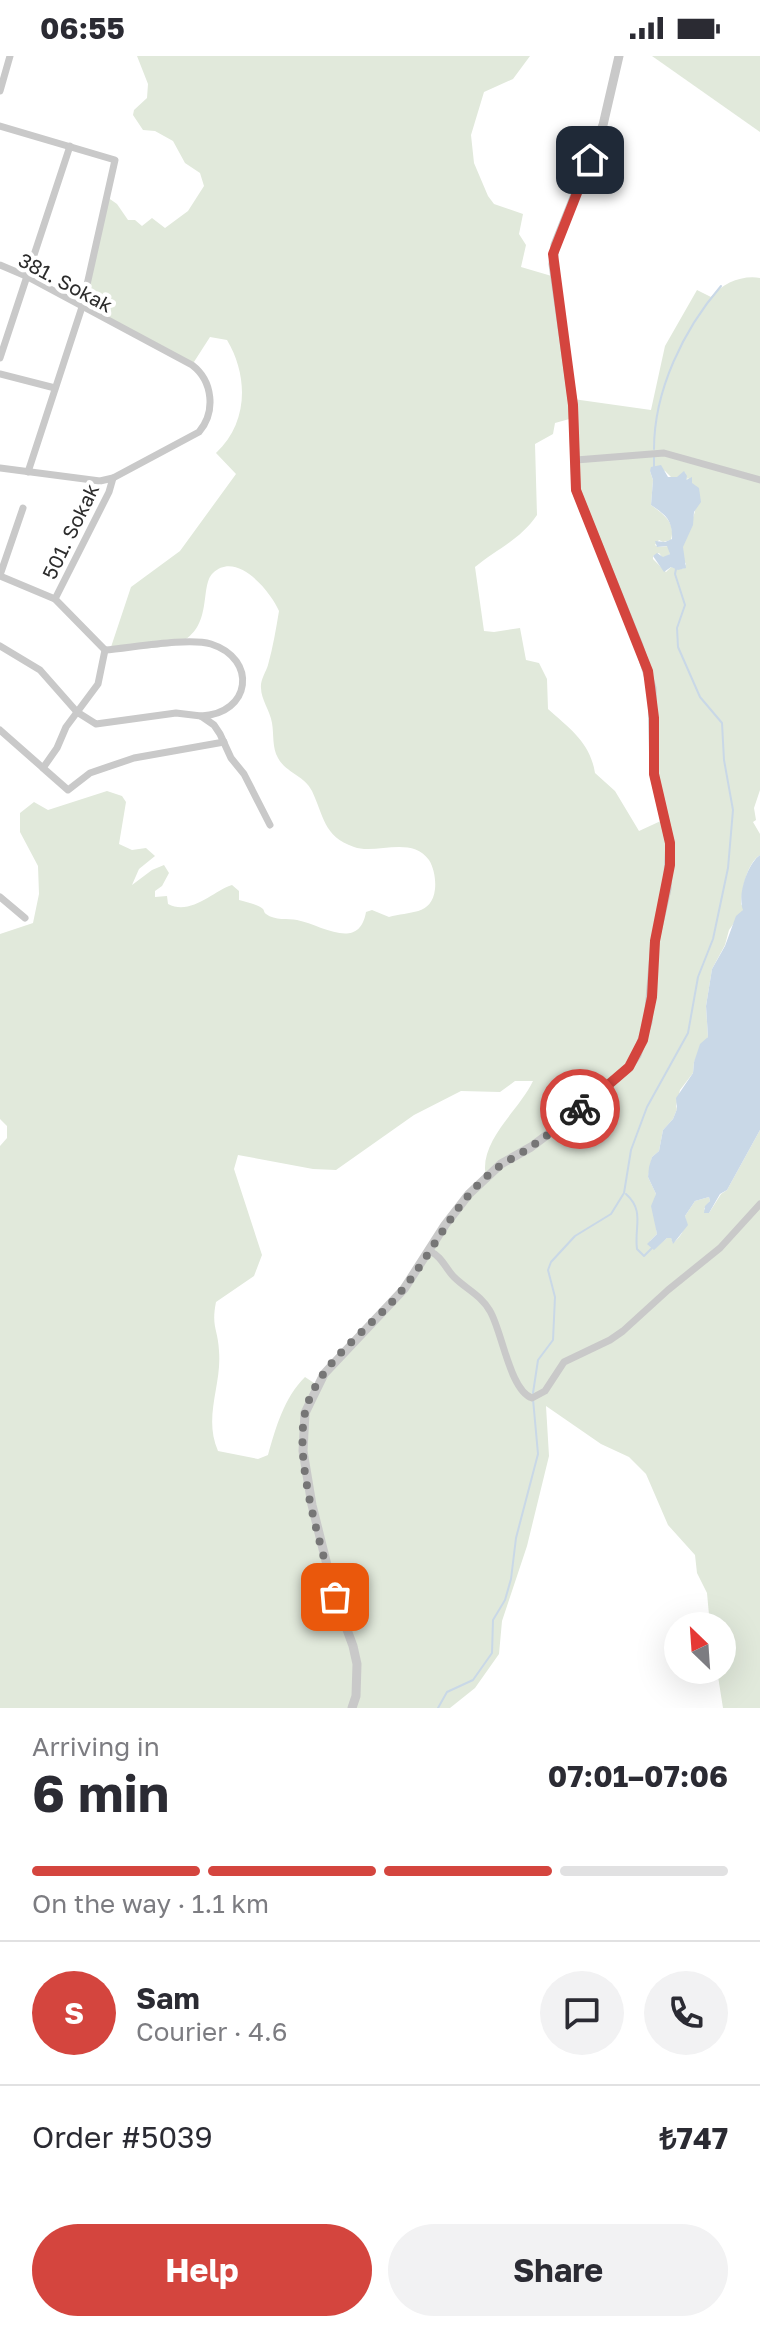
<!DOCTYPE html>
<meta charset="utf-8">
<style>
:root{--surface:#fff;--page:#f2f2f3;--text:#2b2b33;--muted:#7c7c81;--line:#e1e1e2;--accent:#d4453e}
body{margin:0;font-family:"Golos Text",sans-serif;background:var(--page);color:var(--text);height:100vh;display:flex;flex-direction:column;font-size:30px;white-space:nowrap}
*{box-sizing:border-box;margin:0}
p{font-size:26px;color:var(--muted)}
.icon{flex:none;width:44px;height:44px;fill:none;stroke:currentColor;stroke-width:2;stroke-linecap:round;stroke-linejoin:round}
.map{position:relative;height:1652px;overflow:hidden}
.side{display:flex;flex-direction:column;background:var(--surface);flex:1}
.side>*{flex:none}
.needle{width:52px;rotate:335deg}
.tools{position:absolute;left:664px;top:1556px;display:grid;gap:16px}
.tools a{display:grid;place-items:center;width:72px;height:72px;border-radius:50%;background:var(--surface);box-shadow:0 8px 32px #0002;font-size:40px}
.pin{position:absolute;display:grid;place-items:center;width:68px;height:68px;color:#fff;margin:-34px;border-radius:16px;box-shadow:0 4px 12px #0006}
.courier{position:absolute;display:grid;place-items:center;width:80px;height:80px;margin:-40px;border:6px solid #d4453e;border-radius:50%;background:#fff;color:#222;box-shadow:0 2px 10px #0007}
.summary em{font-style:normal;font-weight:700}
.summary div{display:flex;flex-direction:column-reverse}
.summary{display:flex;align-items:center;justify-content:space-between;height:136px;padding:0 32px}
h1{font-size:52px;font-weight:700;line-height:60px}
.bar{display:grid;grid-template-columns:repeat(4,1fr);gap:12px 8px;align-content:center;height:96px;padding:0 32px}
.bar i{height:10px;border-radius:6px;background:var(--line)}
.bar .selected{background:var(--accent)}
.bar p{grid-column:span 4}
.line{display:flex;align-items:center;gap:20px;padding:0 32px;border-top:2px solid var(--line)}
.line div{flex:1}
.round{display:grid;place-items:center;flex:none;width:84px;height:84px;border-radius:42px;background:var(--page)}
.primary-button{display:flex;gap:16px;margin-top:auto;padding:16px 32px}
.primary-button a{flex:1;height:92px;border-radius:48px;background:var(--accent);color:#fff;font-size:32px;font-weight:700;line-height:92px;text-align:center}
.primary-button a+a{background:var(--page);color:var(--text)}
.status{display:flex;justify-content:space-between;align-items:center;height:56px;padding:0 40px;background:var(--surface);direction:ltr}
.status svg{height:22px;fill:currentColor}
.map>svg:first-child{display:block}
</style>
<div class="status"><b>06:55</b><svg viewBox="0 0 49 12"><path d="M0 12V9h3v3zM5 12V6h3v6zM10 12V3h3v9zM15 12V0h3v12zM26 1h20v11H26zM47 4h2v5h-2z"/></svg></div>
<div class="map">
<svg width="760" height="1652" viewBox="0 0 760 1652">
<rect width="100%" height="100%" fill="#fff"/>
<g fill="#e1e9db" fill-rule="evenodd">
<path d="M 137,0 L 530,0 L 513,23 L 484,36 L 471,79 L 474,107 L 488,140 L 494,148 L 523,158 L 519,178 L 526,189 L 521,211 L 555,221 L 573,343 L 651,354 L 665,290 L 697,234 L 711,241 C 723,227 742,219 760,222 L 760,734 L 754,752 L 756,764 L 753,766 L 760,778 L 760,799 C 747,807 742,833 741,848 L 744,853 L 729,874 L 725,889 L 712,913 L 706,950 L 708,981 L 694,1006 L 693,1017 L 680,1034 L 676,1050 L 677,1053 L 673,1063 L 663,1074 L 659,1095 L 652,1101 L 648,1121 L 656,1138 L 654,1157 L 657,1178 L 650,1185 L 654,1193 L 667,1182 L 671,1182 L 673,1187 C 681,1181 687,1171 685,1160 L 695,1145 L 709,1141 L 710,1145 L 704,1153 L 709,1157 L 721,1138 L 727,1134 L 760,1074 L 760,1652 L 723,1652 L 717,1614 L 722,1614 L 722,1570 L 710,1570 L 707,1537 L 697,1517 L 695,1499 L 668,1469 L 646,1418 L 629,1401 L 601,1388 L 546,1350 L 549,1400 L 527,1490 L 502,1565 L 499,1598 L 475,1632 L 450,1652 L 0,1652 L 0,1090 L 7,1082 L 7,1070 L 0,1063 L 0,878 L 33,867 L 39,838 L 38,810 L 20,776 L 20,757 L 34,746 L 48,754 L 107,735 L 122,740 L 126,746 L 119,788 L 132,794 L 146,792 L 155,800 L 139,813 L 132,829 L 152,814 L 164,809 L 169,817 L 162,830 L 155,835 L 155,841 L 167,840 L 168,848 C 191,860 213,835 232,829 L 239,835 L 239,844 C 246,846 257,848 263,853 C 264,854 264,857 266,858 C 275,865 288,862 297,864 C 322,869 359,896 366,856 L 372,854 L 389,861 C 409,855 432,860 435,833 C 436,824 434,812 429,804 C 411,779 376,799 354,791 C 323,780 324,760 312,735 C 304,719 286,717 278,702 C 272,692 274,678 272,667 C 270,655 261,643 261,632 C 260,624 266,616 268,609 C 273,591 276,573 279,555 C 271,536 237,494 213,517 C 199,530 214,571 179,587 C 166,593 126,593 110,594 L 131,531 L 180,495 L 236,418 L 216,397 C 248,367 249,321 227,284 L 210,281 L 192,309 L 82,251 L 107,141 L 117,148 L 128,164 L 135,164 L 142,170 L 152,162 L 165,172 L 188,155 L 204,130 L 200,117 L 185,107 L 173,85 L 155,75 L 143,74 L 133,59 L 134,54 L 147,42 L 148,28 ZM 573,362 L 582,453 L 652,632 L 659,742 L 665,763 L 639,775 L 615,735 L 595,717 C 590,686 570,673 548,653 L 547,623 L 539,607 L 526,604 L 520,572 L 494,576 L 484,575 L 475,511 C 498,492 520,484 537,459 L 535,388 L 553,378 L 555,367 ZM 653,411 L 665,415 L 671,421 L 678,421 L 685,416 L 686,425 L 688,422 C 714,454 670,483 686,508 L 683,513 L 671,511 L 666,516 L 653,503 L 653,500 L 659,497 L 663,502 L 670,498 L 669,490 L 658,491 L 655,489 L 659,484 L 663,486 L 671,484 C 676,466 663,458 651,449 L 653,424 L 650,415 ZM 515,1025 L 533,1025 C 519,1055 478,1085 486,1121 L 370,1269 L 317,1329 L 305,1321 C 284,1342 276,1371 268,1399 L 258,1403 L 218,1395 C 203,1361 222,1329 219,1295 C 218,1273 211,1271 216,1246 L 254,1220 L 262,1199 L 234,1113 L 238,1099 L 313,1113 L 336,1114 L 414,1059 L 461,1035 L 500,1036 Z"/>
<path d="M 652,0 L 760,0 L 760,76 Z"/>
</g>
<g fill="#c9d8e7">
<path d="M 661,409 L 668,421 L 677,421 L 684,415 L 687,420 L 686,424 L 692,421 L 692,427 L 699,432 L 701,446 L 694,456 L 693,469 L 683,491 L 686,512 L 678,514 L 671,511 L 664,516 L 653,500 L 657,497 L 663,501 L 670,498 L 667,490 L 657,491 L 655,485 L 665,486 L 672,483 C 673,463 664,458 651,449 L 653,424 L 650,415 L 651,411 Z"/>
<path d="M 760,799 L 760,1074 L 727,1134 L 720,1138 L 709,1157 L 704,1157 L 705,1150 L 710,1145 L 709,1141 L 695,1145 L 685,1160 L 688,1169 L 673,1188 L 671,1182 L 667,1182 L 654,1194 L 647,1188 L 657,1178 L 651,1150 L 656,1138 L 648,1121 L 649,1111 L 652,1101 L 659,1095 L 663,1074 L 673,1063 L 677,1053 L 676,1042 L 693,1017 L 694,1006 L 700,988 L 708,981 L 706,950 L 712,913 L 725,890 L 736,860 L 743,854 C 737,839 748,807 760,799 Z"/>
</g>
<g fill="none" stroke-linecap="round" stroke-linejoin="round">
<g stroke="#c9d8e7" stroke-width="2">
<path d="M 654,393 C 654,335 683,274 721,230"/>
<path d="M 654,411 L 654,400"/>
<path d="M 626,1138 C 645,1155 634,1171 637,1193 L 644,1200 L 652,1192"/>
<path d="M 533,1337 L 538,1304 L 553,1284 L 555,1241 L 548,1214 L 551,1206 L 575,1180 L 611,1158 L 624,1137 L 631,1094 L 647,1051 L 688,977 L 698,921 L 713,883 L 728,812 L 733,754 L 724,704 L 722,667 L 700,641 L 678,591 L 677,572 L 685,549 L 675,518 L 676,513"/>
<path d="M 438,1652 L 447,1636 L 473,1624 L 492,1597 L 493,1564 L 505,1544 L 511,1523 L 516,1482 L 538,1398 L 533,1343"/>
</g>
<g stroke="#c9c9c9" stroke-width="7">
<path d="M 0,35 L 10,0"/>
<path d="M 0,70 L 115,104 L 82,251 L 28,416"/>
<path d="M 0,209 L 26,220 L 192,309 C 213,325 216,356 199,376 L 113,422 L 100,425 L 0,412"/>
<path d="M 0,302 L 70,90"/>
<path d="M 0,318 L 55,332"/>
<path d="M 576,404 L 664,397 L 760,424"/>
<path d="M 0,519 L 23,452"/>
<path d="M 0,520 L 55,543 L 105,594"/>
<path d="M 55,543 L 109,436 L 113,422"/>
<path d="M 0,590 L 40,614 L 77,656 L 96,668 L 176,657 L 201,660 L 214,669 L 220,678 L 231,702 L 244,718 L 270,769"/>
<path d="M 105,594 C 131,592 188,581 211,588 C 258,603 251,658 201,660"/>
<path d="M 0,674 L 43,712 L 57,692 L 66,671 L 98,628 L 105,594"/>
<path d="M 43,712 L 68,734 L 90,717 L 134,702 L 224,686"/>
<path d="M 0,841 L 25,862"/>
<path d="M 429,1195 C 442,1200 445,1212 454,1221 C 466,1233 481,1239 490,1255 C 502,1275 510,1335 532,1342 L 545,1335 L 564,1306 L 610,1284 L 623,1275 L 668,1234 L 720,1192 L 760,1148"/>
</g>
<path stroke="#c9c9c9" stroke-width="9" d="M 352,1652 L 356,1640 L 357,1608 L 353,1590 L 335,1541 L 312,1449 L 303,1395 L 305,1357 L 324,1318 L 404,1233 L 445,1169 L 469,1138 L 501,1108 L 531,1091 L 576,1057 L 629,1011 L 637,999 L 648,966 L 655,885 L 667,833 L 670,787 L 654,718 L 652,632 L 639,590 L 576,434 L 573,349 L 553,208 L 555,189 L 603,69 L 619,0"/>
</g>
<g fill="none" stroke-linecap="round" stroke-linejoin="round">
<path stroke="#767676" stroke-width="8" stroke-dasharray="0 14.4" d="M 335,1541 C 321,1490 296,1413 304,1362 C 313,1308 372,1273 403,1233 C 433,1196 451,1153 486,1121 C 500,1108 516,1101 532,1090 C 548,1079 565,1066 580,1053"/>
<path stroke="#d4453e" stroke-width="10" d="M 580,1053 L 629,1011 L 643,984 L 652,941 L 655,885 L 670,809 L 670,787 L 654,718 L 654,662 L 648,615 L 576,434 L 573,349 L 553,198 L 590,104"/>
</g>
<g text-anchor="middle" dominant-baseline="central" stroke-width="8" stroke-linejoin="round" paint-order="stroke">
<g font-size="20" fill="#2c2c2c" stroke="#fff">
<text transform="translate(66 226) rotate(28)">381. Sokak</text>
<text transform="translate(70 475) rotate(-64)">501. Sokak</text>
</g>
</g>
</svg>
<div class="tools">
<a><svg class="needle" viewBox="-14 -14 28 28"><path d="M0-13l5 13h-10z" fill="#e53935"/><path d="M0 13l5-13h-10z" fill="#7c7c81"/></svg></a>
</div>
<div class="pin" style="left:335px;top:1541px;background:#ea580c"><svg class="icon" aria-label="bag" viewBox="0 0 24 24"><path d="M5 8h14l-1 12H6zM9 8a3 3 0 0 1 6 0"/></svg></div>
<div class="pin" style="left:590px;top:104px;background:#1f2937"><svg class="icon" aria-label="home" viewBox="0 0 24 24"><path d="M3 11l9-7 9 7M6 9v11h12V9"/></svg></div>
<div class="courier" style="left:580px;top:1053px"><svg class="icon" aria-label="bike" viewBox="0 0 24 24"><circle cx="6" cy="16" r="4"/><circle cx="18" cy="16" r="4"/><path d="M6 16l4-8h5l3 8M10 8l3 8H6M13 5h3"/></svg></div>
</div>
<section class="side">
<div class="summary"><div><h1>6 min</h1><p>Arriving in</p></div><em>07:01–07:06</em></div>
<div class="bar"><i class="selected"></i><i class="selected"></i><i class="selected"></i><i></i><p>On the way · 1.1 km</p></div>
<div class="line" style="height:144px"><b class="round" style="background:var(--accent);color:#fff">S</b><div><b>Sam</b><p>Courier · 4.6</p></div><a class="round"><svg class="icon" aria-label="chat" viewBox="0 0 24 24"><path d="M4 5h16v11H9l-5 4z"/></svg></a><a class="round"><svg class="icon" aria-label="phone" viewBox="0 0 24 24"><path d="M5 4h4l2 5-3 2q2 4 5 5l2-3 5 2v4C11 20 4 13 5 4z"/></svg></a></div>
<div class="line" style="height:104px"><div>Order #5039</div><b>₺747</b></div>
<div class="primary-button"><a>Help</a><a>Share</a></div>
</section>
